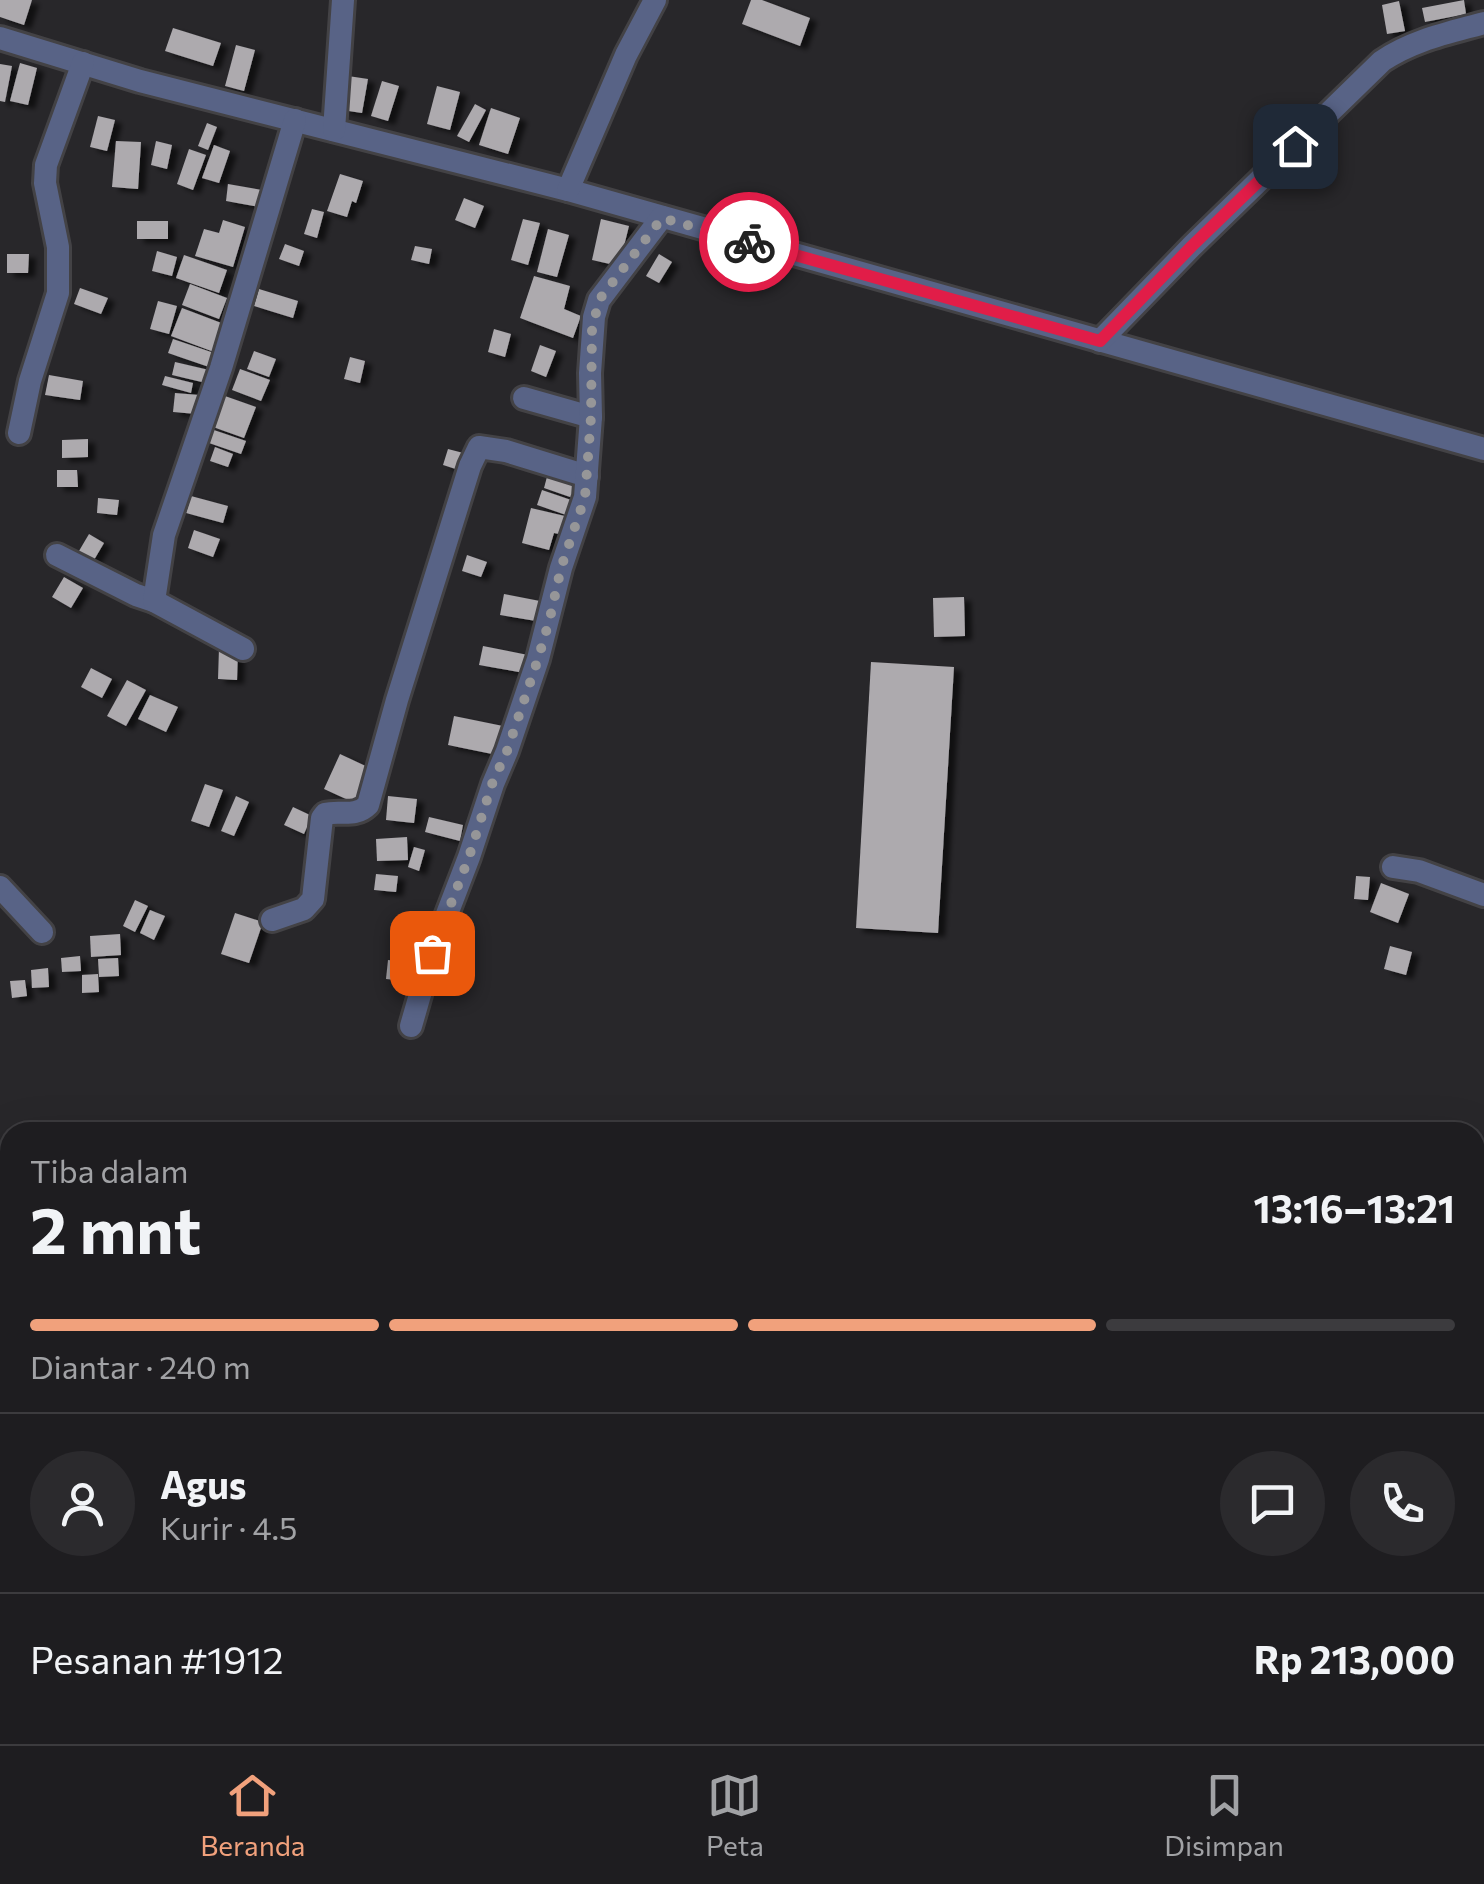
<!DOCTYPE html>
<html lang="id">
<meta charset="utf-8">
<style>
:root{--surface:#1e1d20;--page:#2b2a2d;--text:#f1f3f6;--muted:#a1a2a5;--line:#3c3b3e;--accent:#f1a17c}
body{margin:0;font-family:Commissioner,sans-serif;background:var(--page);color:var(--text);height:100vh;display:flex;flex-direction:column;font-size:38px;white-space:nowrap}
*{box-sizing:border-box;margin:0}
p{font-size:32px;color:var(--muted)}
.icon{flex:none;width:55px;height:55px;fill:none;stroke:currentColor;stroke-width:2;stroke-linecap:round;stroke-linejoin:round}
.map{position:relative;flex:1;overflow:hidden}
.sheet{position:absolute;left:0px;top:1122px;width:1485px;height:622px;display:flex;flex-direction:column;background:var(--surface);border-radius:30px 30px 0 0;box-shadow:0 10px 40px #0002,0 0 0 2px var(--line)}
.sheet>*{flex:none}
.pin{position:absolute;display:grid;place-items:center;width:85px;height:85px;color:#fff;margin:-42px;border-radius:20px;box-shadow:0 5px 15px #0006}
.courier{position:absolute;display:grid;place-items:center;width:100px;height:100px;margin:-50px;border:8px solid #e11d48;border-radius:50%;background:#fff;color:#222;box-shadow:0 2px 12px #0007}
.head em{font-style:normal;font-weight:700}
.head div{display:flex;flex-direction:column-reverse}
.head{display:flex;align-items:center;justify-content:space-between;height:170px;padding:0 30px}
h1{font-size:65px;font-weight:700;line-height:75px}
.bar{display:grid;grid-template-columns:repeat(4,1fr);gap:15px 10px;align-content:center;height:120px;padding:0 30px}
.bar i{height:12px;border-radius:8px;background:var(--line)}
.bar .selected{background:var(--accent)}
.bar p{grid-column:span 4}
.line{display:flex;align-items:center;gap:25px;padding:0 30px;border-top:2px solid var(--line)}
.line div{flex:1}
.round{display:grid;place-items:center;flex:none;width:105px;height:105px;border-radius:52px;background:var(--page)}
.tabs{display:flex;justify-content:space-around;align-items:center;height:140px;border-top:2px solid var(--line);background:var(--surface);font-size:28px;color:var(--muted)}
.tabs a{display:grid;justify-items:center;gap:5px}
.tabs .selected{color:var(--accent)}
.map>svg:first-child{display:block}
</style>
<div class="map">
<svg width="1484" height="1744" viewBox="0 0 1484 1744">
<defs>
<filter id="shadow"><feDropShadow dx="7" dy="4" stdDeviation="2.5" flood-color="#0009"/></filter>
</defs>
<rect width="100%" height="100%" fill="#28272a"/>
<g fill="#adaaae" filter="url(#shadow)">
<path d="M 0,0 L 32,0 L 24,25 L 0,17 Z"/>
<path d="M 751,0 L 762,0 L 810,18 L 800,46 L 742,24 Z"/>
<path d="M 1464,0 L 1466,14 L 1425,22 L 1422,8 Z"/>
<path d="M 1399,1 L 1405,31 L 1387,34 L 1382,5 Z"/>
<path d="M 173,28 L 221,43 L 213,66 L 165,51 Z"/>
<path d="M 236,45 L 255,50 L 244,91 L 225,86 Z"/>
<path d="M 20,63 L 37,68 L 28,105 L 10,101 Z"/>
<path d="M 0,64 L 12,66 L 5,102 L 0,101 Z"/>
<path d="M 348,76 L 368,79 L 362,113 L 342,110 Z"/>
<path d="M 382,81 L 399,86 L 388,121 L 371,116 Z"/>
<path d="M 437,86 L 460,92 L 450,130 L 427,124 Z"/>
<path d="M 475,104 L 486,110 L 469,142 L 457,136 Z"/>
<path d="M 491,108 L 520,118 L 508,154 L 479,145 Z"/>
<path d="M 98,116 L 115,120 L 107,151 L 90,147 Z"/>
<path d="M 207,123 L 217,127 L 208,150 L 198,146 Z"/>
<path d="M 116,141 L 141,142 L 138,189 L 112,187 Z"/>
<path d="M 156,141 L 172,145 L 167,169 L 151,165 Z"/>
<path d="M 214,145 L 230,151 L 219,183 L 202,178 Z"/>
<path d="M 189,149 L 206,155 L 193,190 L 177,184 Z"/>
<path d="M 340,174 L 363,181 L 356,203 L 352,201 L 347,217 L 327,211 Z"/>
<path d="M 228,184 L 262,190 L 259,207 L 226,201 Z"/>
<path d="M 464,198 L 484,206 L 475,228 L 455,220 Z"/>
<path d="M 312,209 L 324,212 L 317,238 L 304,234 Z"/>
<path d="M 523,219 L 540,223 L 528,265 L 511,260 Z"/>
<path d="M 601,219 L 629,226 L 619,266 L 592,260 Z"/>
<path d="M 223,220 L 245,227 L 233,267 L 195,256 L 204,229 L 219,233 Z"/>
<rect x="137" y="221" width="31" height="18"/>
<path d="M 548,229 L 569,235 L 557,277 L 537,272 Z"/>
<path d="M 285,244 L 304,251 L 299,266 L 279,259 Z"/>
<path d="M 415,246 L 432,249 L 429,264 L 411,260 Z"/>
<path d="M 157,251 L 177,257 L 172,276 L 152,271 Z"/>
<path d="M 7,254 L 29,254 L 28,273 L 7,273 Z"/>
<path d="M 659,254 L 672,262 L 659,283 L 646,276 Z"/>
<path d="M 184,255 L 227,270 L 219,293 L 176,278 Z"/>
<path d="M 534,276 L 570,286 L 564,309 L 581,316 L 573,338 L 520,318 Z"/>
<path d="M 190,284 L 227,298 L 219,319 L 182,305 Z"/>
<path d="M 80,288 L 108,298 L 101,314 L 74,304 Z"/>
<path d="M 259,289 L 298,301 L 293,318 L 254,306 Z"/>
<path d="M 158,301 L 177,306 L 169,334 L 150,329 Z"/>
<path d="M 182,308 L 224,324 L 214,352 L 171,336 Z"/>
<path d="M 494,329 L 511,334 L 505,357 L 488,352 Z"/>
<path d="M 173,339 L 214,353 L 209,367 L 168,353 Z"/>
<path d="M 540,345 L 556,351 L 546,377 L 531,371 Z"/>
<path d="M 254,351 L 276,359 L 269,377 L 247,369 Z"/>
<path d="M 350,357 L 365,361 L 360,383 L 344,379 Z"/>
<path d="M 175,362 L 209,370 L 206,383 L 172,375 Z"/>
<path d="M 240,369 L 270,380 L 261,401 L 232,390 Z"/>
<path d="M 49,375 L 83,381 L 80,400 L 45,395 Z"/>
<path d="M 165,376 L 193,383 L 191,393 L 162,385 Z"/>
<path d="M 175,393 L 199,395 L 197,414 L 173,412 Z"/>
<path d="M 225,396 L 256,407 L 244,438 L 213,427 Z"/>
<path d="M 211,429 L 246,441 L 241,454 L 206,442 Z"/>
<path d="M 88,439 L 88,457 L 62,458 L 62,440 Z"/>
<path d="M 215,447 L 233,454 L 228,467 L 210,461 Z"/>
<path d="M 448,449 L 467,454 L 462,471 L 443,465 Z"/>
<path d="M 57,470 L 77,470 L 78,487 L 57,487 Z"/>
<path d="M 548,473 L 578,482 L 573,498 L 544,488 Z"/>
<path d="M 542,490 L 574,501 L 569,516 L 537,505 Z"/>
<path d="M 191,496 L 228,506 L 223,523 L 186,513 Z"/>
<path d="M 98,498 L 119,500 L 117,515 L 97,513 Z"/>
<path d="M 531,508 L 569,517 L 564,535 L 554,533 L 549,550 L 522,543 Z"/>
<path d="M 194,530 L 220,539 L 213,557 L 188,548 Z"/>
<path d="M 89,534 L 104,543 L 91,565 L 76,556 Z"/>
<path d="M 467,555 L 487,562 L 481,577 L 462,571 Z"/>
<path d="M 64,577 L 83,588 L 71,608 L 52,597 Z"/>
<path d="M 504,594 L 545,602 L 542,622 L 500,615 Z"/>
<path d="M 964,597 L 965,636 L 934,637 L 933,598 Z"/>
<path d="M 483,646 L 533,656 L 530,674 L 479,665 Z"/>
<path d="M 219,648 L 238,648 L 237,680 L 218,679 Z"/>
<path d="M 871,662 L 954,667 L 938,933 L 856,928 Z"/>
<path d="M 91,668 L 112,679 L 102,698 L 81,687 Z"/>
<path d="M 127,680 L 146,690 L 126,726 L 107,716 Z"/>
<path d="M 150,695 L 178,707 L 166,732 L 138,719 Z"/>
<path d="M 454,716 L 503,726 L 497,755 L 448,745 Z"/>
<path d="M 340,754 L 372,769 L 357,804 L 324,789 Z"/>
<path d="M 205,784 L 223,790 L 209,827 L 191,821 Z"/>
<path d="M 236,796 L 249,802 L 234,836 L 221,831 Z"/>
<path d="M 388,796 L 417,799 L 414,823 L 386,820 Z"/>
<path d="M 293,807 L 312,816 L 304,834 L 284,825 Z"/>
<path d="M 429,817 L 463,825 L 460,841 L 425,832 Z"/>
<path d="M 407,837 L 408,860 L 377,861 L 376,839 Z"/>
<path d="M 414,847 L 425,850 L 419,871 L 408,867 Z"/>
<path d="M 376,874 L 398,876 L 396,892 L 374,890 Z"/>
<path d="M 1356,876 L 1370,877 L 1368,900 L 1354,899 Z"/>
<path d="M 1381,883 L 1409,894 L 1398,923 L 1370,912 Z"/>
<path d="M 135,900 L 148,906 L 135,932 L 123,926 Z"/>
<path d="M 150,910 L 165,916 L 154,940 L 140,933 Z"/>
<path d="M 235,913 L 263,922 L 249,963 L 221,954 Z"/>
<path d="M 120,934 L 121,955 L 91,957 L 90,936 Z"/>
<path d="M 1390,946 L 1412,952 L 1406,975 L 1384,969 Z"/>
<path d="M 80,956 L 81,971 L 62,972 L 61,958 Z"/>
<path d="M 118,958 L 119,976 L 99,977 L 98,959 Z"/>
<path d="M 388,960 L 415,963 L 413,982 L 386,979 Z"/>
<path d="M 48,968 L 49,987 L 32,988 L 31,970 Z"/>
<path d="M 98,974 L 99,992 L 82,993 L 82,975 Z"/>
<path d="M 25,980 L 27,996 L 12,998 L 10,981 Z"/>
</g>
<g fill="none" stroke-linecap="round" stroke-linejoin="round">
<defs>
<g id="minor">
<path d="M 0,38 L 140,81 L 568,190 L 1484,449"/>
<path d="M 334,130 L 343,0"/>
<path d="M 568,190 L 626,55 L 655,0"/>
<path d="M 1100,341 L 1192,246 L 1382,61 C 1413,40 1448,33 1484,23"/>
<path d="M 524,398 L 591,417"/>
<path d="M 19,433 L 30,381 L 58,293 L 58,247 L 45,183 L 46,165 L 83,63"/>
<path d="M 57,555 L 136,595 L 154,601"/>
<path d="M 243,649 L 154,601 L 164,535 L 221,368 L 295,120"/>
<path d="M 1393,867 L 1419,871 L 1484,895"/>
<path d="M 0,887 L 42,932"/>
<path d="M 272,920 L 304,909 L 313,899 L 322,818 L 325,814 C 340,810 355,818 368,805 L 397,700 L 470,466 L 479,447 L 506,451 L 587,476"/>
<path d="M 411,1026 L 432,953 L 469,857 L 493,784 L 507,751 L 538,659 L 561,568 L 585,497 L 591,417 L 590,373 L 594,317 L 599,300 L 662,217"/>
<path d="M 1475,1199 L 1484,1202"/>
<path d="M 0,1205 L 10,1208"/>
<path d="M 1475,1405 L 1484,1407"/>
<path d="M 618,1735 L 625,1744"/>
<path d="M 208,1744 L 210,1735"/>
</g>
</defs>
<use href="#minor" stroke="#434245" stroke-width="28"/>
<use href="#minor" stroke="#586386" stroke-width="22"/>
</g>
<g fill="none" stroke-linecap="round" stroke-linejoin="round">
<path stroke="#969698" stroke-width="10" stroke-dasharray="0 18" d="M 432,953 L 469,857 L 492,784 L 507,751 L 538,659 L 550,618 L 561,568 L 585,497 L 591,417 L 592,330 L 599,300 L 662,218 L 749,242"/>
<path stroke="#e11d48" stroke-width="12" d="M 749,242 L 1100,341 L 1192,246 L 1295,146"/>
</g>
</svg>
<div class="pin" style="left:432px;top:953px;background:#ea580c"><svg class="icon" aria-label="bag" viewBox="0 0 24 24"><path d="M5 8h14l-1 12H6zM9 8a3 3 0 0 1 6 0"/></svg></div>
<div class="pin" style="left:1295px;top:146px;background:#1f2937"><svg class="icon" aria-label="home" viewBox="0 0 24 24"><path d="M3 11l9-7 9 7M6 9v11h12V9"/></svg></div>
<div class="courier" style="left:749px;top:242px"><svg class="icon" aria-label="bike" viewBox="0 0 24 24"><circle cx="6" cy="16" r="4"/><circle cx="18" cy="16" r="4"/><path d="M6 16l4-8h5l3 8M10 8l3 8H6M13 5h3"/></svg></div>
<section class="sheet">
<div class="head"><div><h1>2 mnt</h1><p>Tiba dalam</p></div><em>13:16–13:21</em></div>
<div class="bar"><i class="selected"></i><i class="selected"></i><i class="selected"></i><i></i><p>Diantar · 240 m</p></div>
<div class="line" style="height:180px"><a class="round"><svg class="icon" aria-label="person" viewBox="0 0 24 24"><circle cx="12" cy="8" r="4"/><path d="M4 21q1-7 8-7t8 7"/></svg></a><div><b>Agus</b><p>Kurir · 4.5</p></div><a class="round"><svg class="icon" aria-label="chat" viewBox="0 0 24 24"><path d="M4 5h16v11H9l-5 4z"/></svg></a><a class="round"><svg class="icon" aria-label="phone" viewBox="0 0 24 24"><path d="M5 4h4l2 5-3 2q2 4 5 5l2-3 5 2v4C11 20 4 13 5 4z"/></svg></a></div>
<div class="line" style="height:130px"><div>Pesanan #1912</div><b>Rp 213,000</b></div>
</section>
</div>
<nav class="tabs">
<a class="selected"><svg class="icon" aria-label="home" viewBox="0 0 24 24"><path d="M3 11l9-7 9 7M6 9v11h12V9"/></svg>Beranda</a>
<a><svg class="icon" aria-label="map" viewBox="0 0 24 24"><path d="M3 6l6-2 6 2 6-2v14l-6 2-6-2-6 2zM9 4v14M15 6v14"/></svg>Peta</a>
<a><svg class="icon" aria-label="saved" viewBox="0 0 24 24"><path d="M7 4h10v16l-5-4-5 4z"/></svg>Disimpan</a>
</nav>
